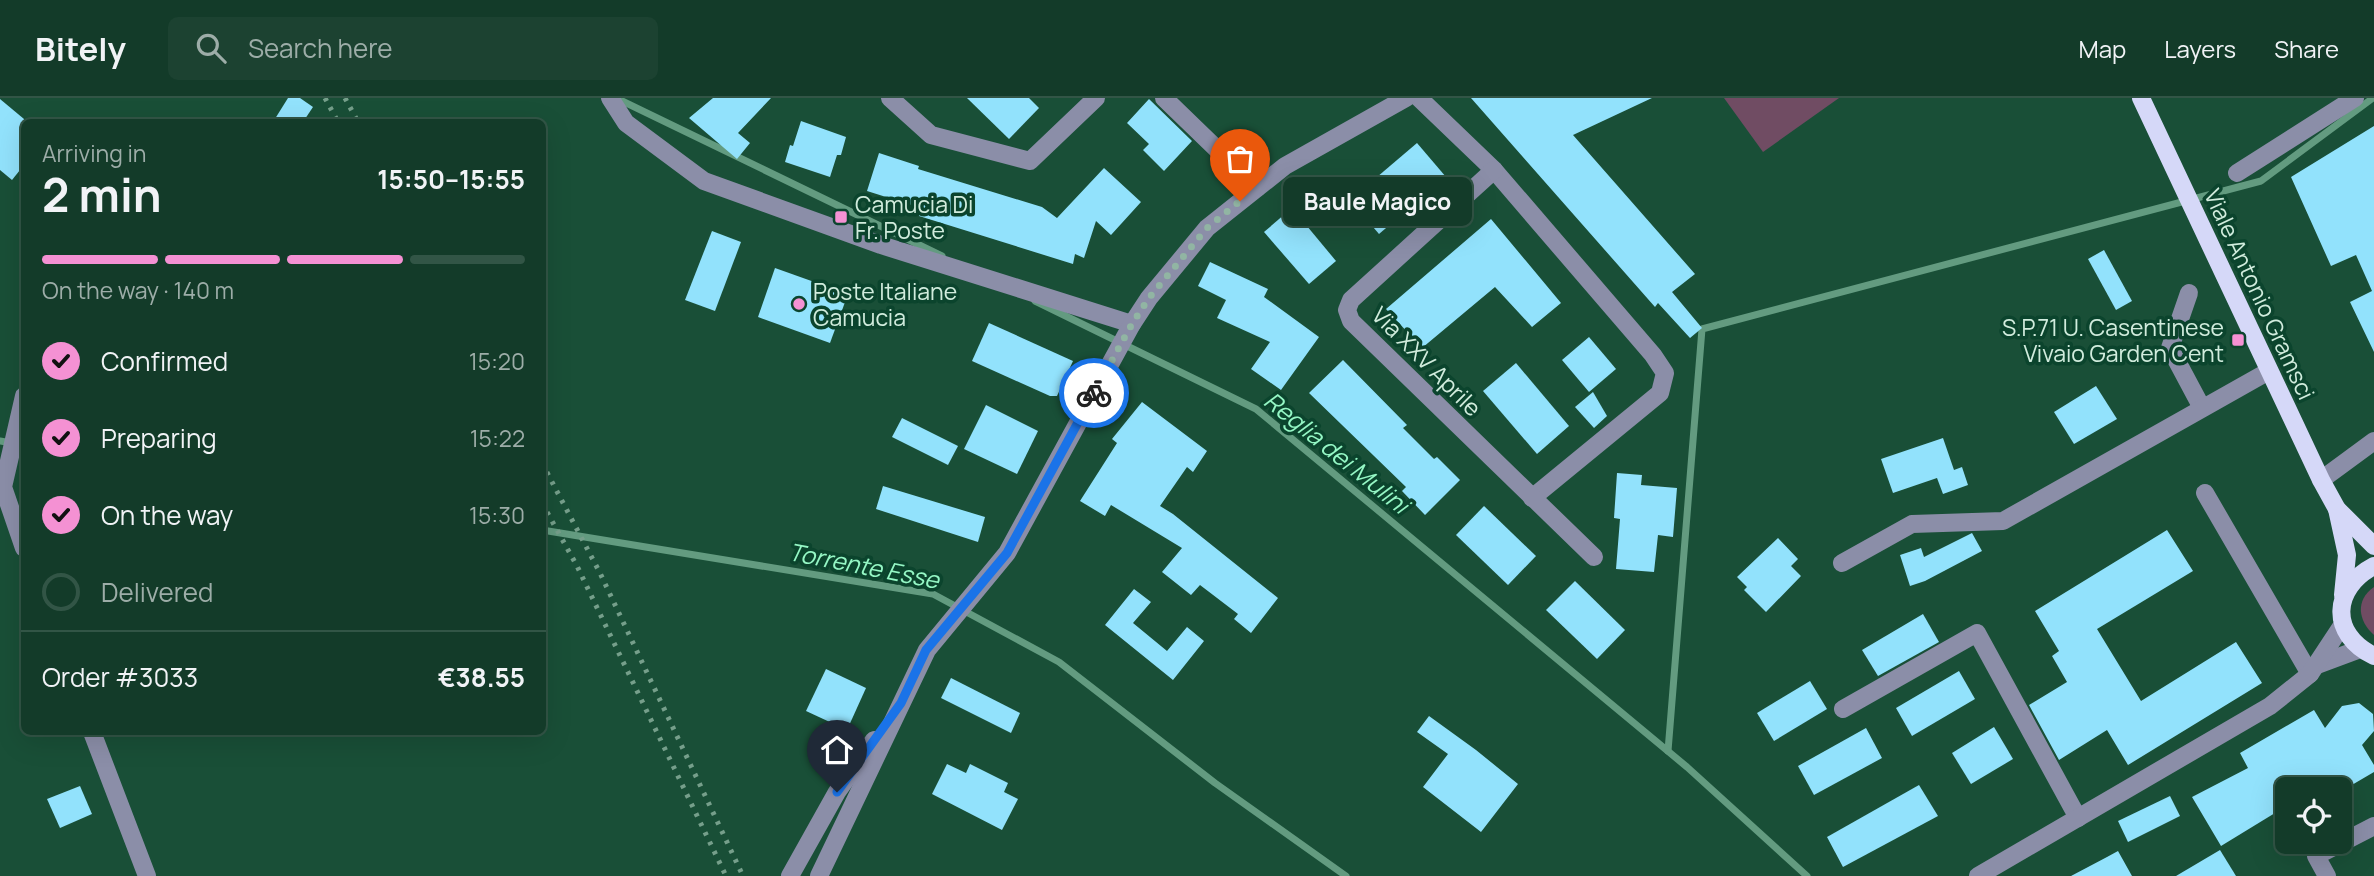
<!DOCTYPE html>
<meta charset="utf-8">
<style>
:root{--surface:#133b29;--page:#1c4231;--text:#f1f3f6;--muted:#9dada8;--line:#325546;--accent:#f491d3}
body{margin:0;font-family:Manrope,sans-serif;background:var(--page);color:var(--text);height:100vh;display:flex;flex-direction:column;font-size:26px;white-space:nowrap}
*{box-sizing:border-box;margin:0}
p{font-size:23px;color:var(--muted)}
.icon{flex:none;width:38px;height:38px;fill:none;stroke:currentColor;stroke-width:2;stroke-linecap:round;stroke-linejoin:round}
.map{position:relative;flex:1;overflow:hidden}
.side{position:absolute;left:21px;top:21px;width:525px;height:616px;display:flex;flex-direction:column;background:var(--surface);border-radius:10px;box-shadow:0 7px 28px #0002,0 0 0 2px var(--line)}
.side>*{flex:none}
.controls{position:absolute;left:2275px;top:679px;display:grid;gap:14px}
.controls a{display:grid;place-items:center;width:77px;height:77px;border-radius:10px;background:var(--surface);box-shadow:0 7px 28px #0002,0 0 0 2px var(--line);font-size:35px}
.pin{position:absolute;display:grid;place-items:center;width:60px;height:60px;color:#fff;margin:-72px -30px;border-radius:50% 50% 50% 0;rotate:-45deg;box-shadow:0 0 7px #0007}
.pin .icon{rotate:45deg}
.courier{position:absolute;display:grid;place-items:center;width:70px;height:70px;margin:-35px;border:5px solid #1a73e8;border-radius:50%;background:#fff;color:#222;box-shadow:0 2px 9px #0007}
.bubble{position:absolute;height:49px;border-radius:10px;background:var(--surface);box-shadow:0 7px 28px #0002,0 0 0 2px var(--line);font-size:23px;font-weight:700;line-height:49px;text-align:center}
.overview em{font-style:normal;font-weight:700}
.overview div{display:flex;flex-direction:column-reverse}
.overview{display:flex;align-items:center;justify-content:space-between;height:119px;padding:0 21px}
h1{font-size:46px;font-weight:700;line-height:52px}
.bar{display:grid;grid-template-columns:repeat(4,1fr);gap:10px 7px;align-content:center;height:84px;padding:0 21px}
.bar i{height:9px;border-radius:5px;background:var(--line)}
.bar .current{background:var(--accent)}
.bar p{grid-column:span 4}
.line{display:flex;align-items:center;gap:18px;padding:0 21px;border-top:2px solid var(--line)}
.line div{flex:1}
ol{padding:0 21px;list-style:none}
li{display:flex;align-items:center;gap:21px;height:77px}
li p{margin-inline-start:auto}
li .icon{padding:7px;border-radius:50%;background:var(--accent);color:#111;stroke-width:4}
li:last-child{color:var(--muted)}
li i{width:38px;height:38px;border:4px solid var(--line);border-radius:50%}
header{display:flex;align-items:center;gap:42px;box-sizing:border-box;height:98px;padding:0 35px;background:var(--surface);border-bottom:2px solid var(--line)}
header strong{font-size:33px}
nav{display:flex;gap:38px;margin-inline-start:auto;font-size:24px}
.search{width:490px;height:63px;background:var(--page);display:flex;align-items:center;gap:18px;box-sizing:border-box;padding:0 24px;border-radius:10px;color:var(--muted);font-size:26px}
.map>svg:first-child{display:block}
</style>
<header>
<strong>Bitely</strong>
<div class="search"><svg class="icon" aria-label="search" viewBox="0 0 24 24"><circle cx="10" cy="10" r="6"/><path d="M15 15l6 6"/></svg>Search here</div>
<nav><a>Map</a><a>Layers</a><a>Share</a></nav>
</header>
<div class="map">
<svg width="2374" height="778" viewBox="0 0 2374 778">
<rect width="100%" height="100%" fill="#194f37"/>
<g fill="#704c63">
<path d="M 1724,0 L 1839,0 L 1763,54 Z"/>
<path d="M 2374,489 L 2374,537 C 2358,523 2355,502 2374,489 Z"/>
</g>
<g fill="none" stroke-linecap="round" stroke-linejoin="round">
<g stroke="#639b80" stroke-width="7">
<path d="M 616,0 L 942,158"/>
<path d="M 1035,203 L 1256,311 L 1687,669 L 1807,778"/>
<path d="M 0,343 L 24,347"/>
<path d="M 542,432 L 933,496 L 1059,564 L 1215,685 L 1346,778"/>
<path d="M 1668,653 L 1702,231 L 2261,83 L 2373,0"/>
</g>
</g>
<g fill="#92e2fc">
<path d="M 288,0 L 300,0 L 313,9 L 303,24 L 273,24 Z"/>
<path d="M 713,0 L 771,0 L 738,35 L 750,45 L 737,61 L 689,20 Z"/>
<path d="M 967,0 L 1029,0 L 1039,10 L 1009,41 Z"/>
<path d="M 1471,0 L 1652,0 L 1573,37 L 1695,176 L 1672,194 L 1702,230 L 1690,240 L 1658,205 L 1655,209 Z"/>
<path d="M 0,1 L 24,21 L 24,67 L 12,82 L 0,72 Z"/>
<path d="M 1149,1 L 1192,43 L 1164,73 L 1143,52 L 1149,46 L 1127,25 Z"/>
<path d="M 801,23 L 846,39 L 841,57 L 837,57 L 830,79 L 785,64 L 790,47 L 793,48 Z"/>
<path d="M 2374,28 L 2374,254 L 2350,204 L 2372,193 L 2356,157 L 2331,168 L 2291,79 Z"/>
<path d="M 1417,45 L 1446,79 L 1379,136 L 1350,102 Z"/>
<path d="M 879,55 L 919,68 L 918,71 L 1042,109 L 1057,120 L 1104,70 L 1141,104 L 1111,137 L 1096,123 L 1084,160 L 1075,156 L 1073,166 L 919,118 L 921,110 L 867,93 Z"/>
<path d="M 1292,110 L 1336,163 L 1309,186 L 1264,134 Z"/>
<path d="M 1491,121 L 1561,205 L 1532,229 L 1495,189 L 1422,250 L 1386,211 Z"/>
<path d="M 712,133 L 741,144 L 715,213 L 685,202 Z"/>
<path d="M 2104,152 L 2132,203 L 2116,212 L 2088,161 Z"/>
<path d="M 1210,164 L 1268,191 L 1264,199 L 1319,239 L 1281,292 L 1251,271 L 1270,244 L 1217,220 L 1226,202 L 1198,188 Z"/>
<path d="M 775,170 L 848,196 L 830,245 L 758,219 Z"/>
<path d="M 989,225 L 1073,263 L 1057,298 L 1050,298 L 972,263 Z"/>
<path d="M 1589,239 L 1616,271 L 1589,294 L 1562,262 Z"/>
<path d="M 1343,262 L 1407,327 L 1403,330 L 1434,361 L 1437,359 L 1460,382 L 1425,417 L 1402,393 L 1406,389 L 1309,295 Z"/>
<path d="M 1516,265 L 1569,328 L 1537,356 L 1483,293 Z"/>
<path d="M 2096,288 L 2117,321 L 2074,346 L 2054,314 Z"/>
<path d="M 1593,294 L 1607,318 L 1594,330 L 1575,309 Z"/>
<path d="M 1142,304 L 1207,353 L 1193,374 L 1187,369 L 1160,408 L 1173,416 L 1278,500 L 1251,535 L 1234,521 L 1238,516 L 1200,487 L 1191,497 L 1162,474 L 1182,450 L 1111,407 L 1105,418 L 1080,403 L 1117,345 L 1112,341 Z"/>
<path d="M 986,307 L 1038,333 L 1017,376 L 964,351 Z"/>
<path d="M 902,320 L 958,348 L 948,367 L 892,339 Z"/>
<path d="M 1943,340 L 1954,372 L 1962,369 L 1968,387 L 1943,396 L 1937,380 L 1893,395 L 1881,361 Z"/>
<path d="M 1617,375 L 1642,377 L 1641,387 L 1677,390 L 1673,439 L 1658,437 L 1654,474 L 1616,471 L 1620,421 L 1614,420 Z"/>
<path d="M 883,388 L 985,419 L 978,444 L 876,411 Z"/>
<path d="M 1484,408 L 1536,458 L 1508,487 L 1456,437 Z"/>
<path d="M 2167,432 L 2193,473 L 2097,531 L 2141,603 L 2236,544 L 2262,585 L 2128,667 L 2107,632 L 2059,662 L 2029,607 L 2067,584 L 2052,558 L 2059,553 L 2035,513 Z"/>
<path d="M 1972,435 L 1982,453 L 1925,483 L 1910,488 L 1900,457 L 1921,450 L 1924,459 Z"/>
<path d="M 1778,440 L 1798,461 L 1791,468 L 1801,478 L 1766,514 L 1744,492 L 1747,489 L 1737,479 Z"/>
<path d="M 1575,483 L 1625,532 L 1597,561 L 1546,512 Z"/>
<path d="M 1134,491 L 1151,504 L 1133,525 L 1167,553 L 1187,529 L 1204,543 L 1173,582 L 1105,527 Z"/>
<path d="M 1923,516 L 1939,544 L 1878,578 L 1862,552 Z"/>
<path d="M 826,571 L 866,590 L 847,632 L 806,613 Z"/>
<path d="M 1959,573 L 1975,601 L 1912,638 L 1896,610 Z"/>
<path d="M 951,580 L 1020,615 L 1011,635 L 941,600 Z"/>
<path d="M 1810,583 L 1827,611 L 1774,643 L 1757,615 Z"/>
<path d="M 2359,605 L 2373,616 L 2374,633 L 2362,647 L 2374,667 L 2374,674 L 2345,691 L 2287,691 L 2287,737 L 2275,715 L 2221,748 L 2192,699 L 2248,670 L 2240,655 L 2314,612 L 2325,630 L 2342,608 Z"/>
<path d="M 1429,618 L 1476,652 L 1518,686 L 1481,734 L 1423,689 L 1448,656 L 1417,634 Z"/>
<path d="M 1994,629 L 2013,661 L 1971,686 L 1952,655 Z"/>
<path d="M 1866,630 L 1882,660 L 1814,697 L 1798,668 Z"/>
<path d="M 947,666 L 966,675 L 970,666 L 1008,685 L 1004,694 L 1018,701 L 1002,732 L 932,696 Z"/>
<path d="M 1919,687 L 1938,718 L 1843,769 L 1827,739 Z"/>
<path d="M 80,688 L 92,716 L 60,730 L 47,701 Z"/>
<path d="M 2170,698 L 2180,718 L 2128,744 L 2118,723 Z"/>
<path d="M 2220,752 L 2236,778 L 2176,778 Z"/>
<path d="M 2118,753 L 2132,778 L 2071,778 L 2107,759 Z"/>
</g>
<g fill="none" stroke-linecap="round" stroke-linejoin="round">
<g stroke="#8b8ea8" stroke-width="18">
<path d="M 610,0 L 626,25 L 704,83 L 881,147 L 1132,226"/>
<path d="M 890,0 L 931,37 L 1030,63 L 1096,0"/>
<path d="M 1164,0 L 1257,90"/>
<path d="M 1419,0 L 1494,72 L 1653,257 L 1665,275 L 1660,295 L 1532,400"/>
<path d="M 1494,72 L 1351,202 L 1347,212 L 1351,223 L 1594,459"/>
<path d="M 2237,75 L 2355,0"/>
<path d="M 2189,195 L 2170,250 L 2202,310"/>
<path d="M 24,298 L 3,389 L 24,450"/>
<path d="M 2321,382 L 2374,343"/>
<path d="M 2205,395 L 2310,576"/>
<path d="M 1842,465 L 1912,426 L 2003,423 L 2269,273"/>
<path d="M 2317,567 L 2360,551"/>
<path d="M 1843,611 L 1977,535 L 2078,720"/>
<path d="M 92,634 L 147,778"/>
<path d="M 790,778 L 837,694 L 874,642"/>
<path d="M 819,778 L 927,552 L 1007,455 L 1132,226 L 1149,200 L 1207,130 L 1285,68 L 1406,0"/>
<path d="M 1978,778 L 2270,608 L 2310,576 L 2343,526"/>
<path d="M 2327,778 L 2316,758 L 2374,728"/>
</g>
<g stroke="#d5d8f8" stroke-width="18">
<path d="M 2141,0 L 2321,382 L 2337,411 L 2374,448"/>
<path d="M 2337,411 L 2347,457 L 2343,497"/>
<path d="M 2374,468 C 2332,490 2329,536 2374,558"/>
</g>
<g stroke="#769f8b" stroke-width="5" stroke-dasharray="3.5 7" stroke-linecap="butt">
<path d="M 325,0 L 338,24"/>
<path d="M 345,0 L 358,24"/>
<path d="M 542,365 L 600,475 L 743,778"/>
<path d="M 542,405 L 577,468 L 726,778"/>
</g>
</g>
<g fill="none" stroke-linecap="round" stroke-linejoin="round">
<path stroke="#91b5a3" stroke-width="7" stroke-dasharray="0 12.6" d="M 1094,295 L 1132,226 L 1149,200 L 1207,130 L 1240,103"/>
<path stroke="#1a73e8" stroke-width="9" d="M 837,694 L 901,605 L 926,552 L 1007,455 L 1094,295"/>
</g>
<g fill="#f491d3" stroke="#0b442d" stroke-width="2.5">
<rect x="834" y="112" width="14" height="14" rx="3.5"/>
<circle cx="799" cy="206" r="7"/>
<rect x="2231" y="235" width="14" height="14" rx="3.5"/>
</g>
<g text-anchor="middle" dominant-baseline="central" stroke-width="7" stroke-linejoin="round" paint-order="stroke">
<g font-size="23" fill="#d1ecdd" stroke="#0b442d" text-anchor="start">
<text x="855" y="106">Camucia Di<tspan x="855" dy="26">Fr. Poste</tspan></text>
<text x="813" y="193">Poste Italiane<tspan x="813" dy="26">Camucia</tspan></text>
<text x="2224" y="229" text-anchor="end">S.P.71 U. Casentinese<tspan x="2224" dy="26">Vivaio Garden Cent</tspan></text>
</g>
<g font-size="23" fill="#d1ecdd" stroke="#0b442d">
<text transform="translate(2260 196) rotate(65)">Viale Antonio Gramsci</text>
<text transform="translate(1427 263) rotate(45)">Via XXV Aprile</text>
</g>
<g font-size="24" font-style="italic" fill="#95f7c5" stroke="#0b442d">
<text transform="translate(1337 354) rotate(39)">Reglia dei Mulini</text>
<text transform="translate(864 467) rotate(11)">Torrente Esse</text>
</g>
</g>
</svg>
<div class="controls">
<a><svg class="icon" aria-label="locate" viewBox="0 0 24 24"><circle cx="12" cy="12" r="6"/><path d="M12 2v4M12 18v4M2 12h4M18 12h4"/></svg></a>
</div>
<div class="pin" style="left:1240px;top:103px;background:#ea580c"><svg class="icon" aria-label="bag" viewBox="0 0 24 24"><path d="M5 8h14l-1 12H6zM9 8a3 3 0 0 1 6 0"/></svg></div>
<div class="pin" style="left:837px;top:694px;background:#1f2937"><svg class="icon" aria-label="home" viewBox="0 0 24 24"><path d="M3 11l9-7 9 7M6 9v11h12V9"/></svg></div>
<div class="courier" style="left:1094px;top:295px"><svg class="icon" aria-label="bike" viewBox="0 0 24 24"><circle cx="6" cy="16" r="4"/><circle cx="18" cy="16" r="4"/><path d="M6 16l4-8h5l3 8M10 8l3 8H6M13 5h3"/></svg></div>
<div class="bubble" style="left:1283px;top:79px;width:189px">Baule Magico</div>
<section class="side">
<div class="overview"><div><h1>2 min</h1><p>Arriving in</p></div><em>15:50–15:55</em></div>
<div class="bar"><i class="current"></i><i class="current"></i><i class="current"></i><i></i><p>On the way · 140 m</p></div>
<ol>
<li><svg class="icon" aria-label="check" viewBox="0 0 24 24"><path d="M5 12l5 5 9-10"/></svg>Confirmed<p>15:20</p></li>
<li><svg class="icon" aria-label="check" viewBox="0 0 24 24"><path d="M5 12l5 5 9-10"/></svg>Preparing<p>15:22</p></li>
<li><svg class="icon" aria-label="check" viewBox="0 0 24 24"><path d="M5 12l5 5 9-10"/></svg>On the way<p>15:30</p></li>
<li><i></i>Delivered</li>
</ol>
<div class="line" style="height:91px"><div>Order #3033</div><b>€38.55</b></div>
</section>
</div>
